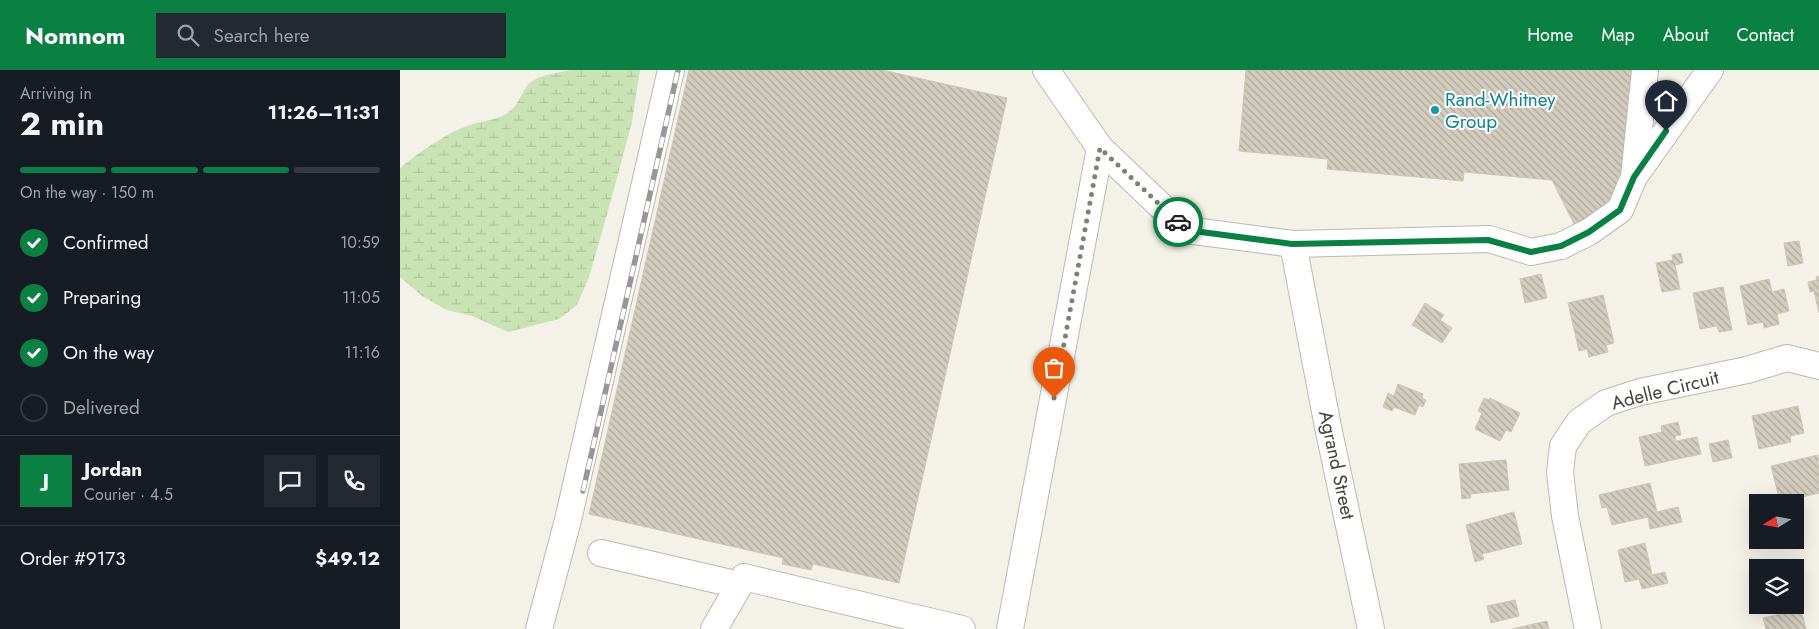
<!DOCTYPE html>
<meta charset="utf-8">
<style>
:root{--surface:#171b24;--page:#242831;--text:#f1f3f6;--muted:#9ea1a6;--line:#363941;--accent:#0b8043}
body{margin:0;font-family:Jost,sans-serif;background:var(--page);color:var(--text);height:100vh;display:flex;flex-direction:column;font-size:19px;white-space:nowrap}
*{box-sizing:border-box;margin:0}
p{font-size:16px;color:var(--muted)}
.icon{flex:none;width:28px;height:28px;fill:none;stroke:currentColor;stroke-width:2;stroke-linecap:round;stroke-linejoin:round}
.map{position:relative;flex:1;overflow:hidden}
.side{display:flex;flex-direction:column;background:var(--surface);width:400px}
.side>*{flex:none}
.needle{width:32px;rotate:259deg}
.fabs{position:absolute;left:1349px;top:424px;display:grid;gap:10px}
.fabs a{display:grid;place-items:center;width:55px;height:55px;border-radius:0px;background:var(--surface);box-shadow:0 5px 20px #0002;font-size:25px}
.pin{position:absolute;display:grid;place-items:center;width:42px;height:42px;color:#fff;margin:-51px -21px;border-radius:50% 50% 50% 0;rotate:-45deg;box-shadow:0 0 5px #0007}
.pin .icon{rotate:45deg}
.courier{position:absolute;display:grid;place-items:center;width:50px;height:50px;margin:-25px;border:4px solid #0b8043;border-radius:50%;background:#fff;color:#222;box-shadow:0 1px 6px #0007}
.overview em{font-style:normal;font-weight:700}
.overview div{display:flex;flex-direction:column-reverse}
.overview{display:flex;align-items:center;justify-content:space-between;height:85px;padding:0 20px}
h1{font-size:32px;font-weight:700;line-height:38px}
.bar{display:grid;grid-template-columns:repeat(4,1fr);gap:8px 5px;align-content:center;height:60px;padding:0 20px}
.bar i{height:6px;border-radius:4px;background:var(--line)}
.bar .selected{background:var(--accent)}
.bar p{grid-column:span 4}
.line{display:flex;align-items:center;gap:12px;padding:0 20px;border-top:1px solid var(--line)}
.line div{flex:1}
.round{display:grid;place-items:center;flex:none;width:52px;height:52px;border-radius:0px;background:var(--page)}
ol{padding:0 20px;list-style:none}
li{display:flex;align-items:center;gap:15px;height:55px}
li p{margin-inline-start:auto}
li .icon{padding:5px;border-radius:50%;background:var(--accent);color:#fff;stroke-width:4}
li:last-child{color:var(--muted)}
li i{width:28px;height:28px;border:2px solid var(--line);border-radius:50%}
header{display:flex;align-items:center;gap:30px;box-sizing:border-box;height:70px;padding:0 25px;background:var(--accent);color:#fff}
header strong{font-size:24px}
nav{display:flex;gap:28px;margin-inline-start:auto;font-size:18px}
.search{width:350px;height:45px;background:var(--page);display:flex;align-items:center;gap:12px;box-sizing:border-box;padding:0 18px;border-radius:0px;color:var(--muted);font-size:19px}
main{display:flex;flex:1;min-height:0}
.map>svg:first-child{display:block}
</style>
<header>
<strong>Nomnom</strong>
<div class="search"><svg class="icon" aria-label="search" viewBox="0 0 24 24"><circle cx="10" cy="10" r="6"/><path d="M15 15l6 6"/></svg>Search here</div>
<nav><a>Home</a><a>Map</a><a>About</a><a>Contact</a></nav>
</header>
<main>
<section class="side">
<div class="overview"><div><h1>2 min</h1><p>Arriving in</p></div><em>11:26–11:31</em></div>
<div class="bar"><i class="selected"></i><i class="selected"></i><i class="selected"></i><i></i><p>On the way · 150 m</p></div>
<ol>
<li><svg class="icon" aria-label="check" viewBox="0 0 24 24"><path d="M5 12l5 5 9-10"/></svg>Confirmed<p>10:59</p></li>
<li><svg class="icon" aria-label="check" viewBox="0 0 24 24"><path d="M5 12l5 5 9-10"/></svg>Preparing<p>11:05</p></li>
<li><svg class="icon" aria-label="check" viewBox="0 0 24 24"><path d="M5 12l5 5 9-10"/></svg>On the way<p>11:16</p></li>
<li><i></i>Delivered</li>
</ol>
<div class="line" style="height:90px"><b class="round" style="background:var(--accent);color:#fff">J</b><div><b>Jordan</b><p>Courier · 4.5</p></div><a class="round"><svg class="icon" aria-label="chat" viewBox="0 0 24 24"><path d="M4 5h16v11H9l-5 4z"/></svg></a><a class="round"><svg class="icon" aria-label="phone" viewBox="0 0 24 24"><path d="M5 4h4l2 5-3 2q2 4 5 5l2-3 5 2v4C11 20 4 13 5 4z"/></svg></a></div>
<div class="line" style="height:65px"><div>Order #9173</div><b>$49.12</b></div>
</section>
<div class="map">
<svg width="1419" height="559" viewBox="0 0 1419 559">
<defs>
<pattern id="wetland-marsh" width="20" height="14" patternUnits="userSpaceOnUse" patternTransform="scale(1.25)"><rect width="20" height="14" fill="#cae3b5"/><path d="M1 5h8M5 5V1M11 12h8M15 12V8" fill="none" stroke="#afc49c"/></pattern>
<pattern id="building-back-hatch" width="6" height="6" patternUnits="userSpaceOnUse" patternTransform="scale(1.25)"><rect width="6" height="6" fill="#d3cdbf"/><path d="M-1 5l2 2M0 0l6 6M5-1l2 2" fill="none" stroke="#ada89c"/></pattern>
</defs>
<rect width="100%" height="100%" fill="#f3f1e8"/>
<path fill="url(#wetland-marsh)" d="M 170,0 L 240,0 L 232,52 L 211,130 L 189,207 L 177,235 L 159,249 L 108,262 L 72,246 L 47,240 L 22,226 L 0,207 L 0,98 C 21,81 47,62 73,54 C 86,50 99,50 110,41 C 118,35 121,24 127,16 C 137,4 156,4 170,0 Z"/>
<g fill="url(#building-back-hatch)" stroke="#cdc6b3">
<path d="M 289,0 L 482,0 L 607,28 L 499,513 L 413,494 L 411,500 L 382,494 L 383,488 L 189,444 Z"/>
<path d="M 846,0 L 1231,0 L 1220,135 L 1176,158 L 1152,110 L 1064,102 L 1063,111 L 927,99 L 928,89 L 839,81 Z"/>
<path d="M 1399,171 L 1403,193 L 1388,196 L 1384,173 Z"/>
<path d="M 1281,183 L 1283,193 L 1275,195 L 1280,219 L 1262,222 L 1256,193 L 1273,190 L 1272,185 Z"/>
<path d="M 1141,204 L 1147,228 L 1125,233 L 1120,209 Z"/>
<path d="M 1419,206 L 1419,243 L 1414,221 L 1410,222 L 1408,212 L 1417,210 L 1416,207 Z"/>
<path d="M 1369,209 L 1372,222 L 1384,219 L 1389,241 L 1377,244 L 1379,254 L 1364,258 L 1363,252 L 1348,255 L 1340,216 Z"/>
<path d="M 1323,217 L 1332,260 L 1319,262 L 1317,256 L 1300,259 L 1293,223 Z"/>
<path d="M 1203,225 L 1214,273 L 1206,275 L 1208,282 L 1189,287 L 1187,279 L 1179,281 L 1168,233 Z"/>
<path d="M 1025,233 L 1044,245 L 1040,250 L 1052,258 L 1042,273 L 1012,255 Z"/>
<path d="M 998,314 L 1023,324 L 1022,328 L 1026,330 L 1023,337 L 1019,335 L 1015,345 L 994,337 L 992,341 L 983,337 L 988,323 L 994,326 Z"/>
<path d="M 1084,328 L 1089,330 L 1090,328 L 1120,343 L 1111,362 L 1106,360 L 1100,371 L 1075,359 L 1082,343 L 1078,341 Z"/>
<path d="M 1398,336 L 1404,363 L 1390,366 L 1391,372 L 1359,379 L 1352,346 Z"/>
<path d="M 1278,352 L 1281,365 L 1275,366 L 1276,371 L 1297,367 L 1301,384 L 1245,396 L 1239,367 L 1262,362 L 1261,356 Z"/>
<path d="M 1328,370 L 1332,388 L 1313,392 L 1309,374 Z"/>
<path d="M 1418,385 L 1419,423 L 1380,432 L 1371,396 Z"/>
<path d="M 1106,390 L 1109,420 L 1070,424 L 1071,428 L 1062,429 L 1059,394 Z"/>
<path d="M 1250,413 L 1257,442 L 1278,437 L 1282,452 L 1250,459 L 1248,447 L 1212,455 L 1207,437 L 1202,438 L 1199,425 Z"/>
<path d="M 1114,442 L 1122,474 L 1082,484 L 1084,489 L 1075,492 L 1066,455 Z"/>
<path d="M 1245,473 L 1252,505 L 1265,502 L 1268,513 L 1242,519 L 1239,509 L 1225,512 L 1218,480 Z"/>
<path d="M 1115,530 L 1119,546 L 1091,553 L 1087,536 Z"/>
<path d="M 1401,539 L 1406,559 L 1366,559 L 1363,548 Z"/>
<path d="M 1147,551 L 1149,559 L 1112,559 Z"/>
</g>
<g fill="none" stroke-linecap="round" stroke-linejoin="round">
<defs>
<g id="minor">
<path d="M 646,0 L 700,78 L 786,160 L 893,174"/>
<path d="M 1234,107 L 1245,0"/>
<path d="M 201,483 L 339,515"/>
<path d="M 139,559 L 168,450 L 271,0"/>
<path d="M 314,559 L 344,507 L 562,559"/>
<path d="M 610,559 L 700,78"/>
<path d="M 971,559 L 928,357 L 893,174 L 1089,169 L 1131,182 L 1161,176 L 1189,162 L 1220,140 L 1234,107 L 1310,0"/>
<path d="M 1188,559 L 1165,446 L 1160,402 L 1163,376 L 1179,352 L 1206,333 L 1240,322 L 1347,300 L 1387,288 L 1419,296"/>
</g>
</defs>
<use href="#minor" stroke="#bdb9ac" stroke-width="28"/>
<use href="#minor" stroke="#fff" stroke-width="26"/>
<defs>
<path id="rail" d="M 183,421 L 278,0"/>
</defs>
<use href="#rail" stroke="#979797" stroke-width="5.5"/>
<use href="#rail" stroke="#fff" stroke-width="4" stroke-dasharray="11" stroke-linecap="butt"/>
</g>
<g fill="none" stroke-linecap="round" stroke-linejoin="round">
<path stroke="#827f76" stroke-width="5" stroke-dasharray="0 9" d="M 654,328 L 700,78 L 778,152"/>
<path stroke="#0b8043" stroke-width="6" d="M 778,152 L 786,160 L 892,174 L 1088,170 L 1131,182 L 1161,176 L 1189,162 L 1220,140 L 1234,107 L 1266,61"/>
</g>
<circle fill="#0f9aa8" stroke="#fff" stroke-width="2" cx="1035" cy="40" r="5"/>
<g text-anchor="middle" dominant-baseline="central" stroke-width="4" stroke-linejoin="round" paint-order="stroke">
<g font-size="19" fill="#0d838f" stroke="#fff" text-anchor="start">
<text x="1045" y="29">Rand-Whitney<tspan x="1045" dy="22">Group</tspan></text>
</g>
<g font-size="19" fill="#454138" stroke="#fff">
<text transform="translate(1265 320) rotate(-14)">Adelle Circuit</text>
<text transform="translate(937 395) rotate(78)">Agrand Street</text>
</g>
</g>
</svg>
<div class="fabs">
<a><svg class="needle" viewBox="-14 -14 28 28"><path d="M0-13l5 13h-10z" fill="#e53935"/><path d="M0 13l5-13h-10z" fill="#9ea1a6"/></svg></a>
<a><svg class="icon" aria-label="layers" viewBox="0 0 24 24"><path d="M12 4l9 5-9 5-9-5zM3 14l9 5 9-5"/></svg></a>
</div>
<div class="pin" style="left:654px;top:328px;background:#ea580c"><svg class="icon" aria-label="bag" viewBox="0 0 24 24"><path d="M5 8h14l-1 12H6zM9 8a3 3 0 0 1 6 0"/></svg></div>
<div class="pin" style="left:1266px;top:61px;background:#1f2937"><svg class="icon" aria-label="home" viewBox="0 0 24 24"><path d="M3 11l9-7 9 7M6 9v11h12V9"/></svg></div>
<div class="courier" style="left:778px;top:152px"><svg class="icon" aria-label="car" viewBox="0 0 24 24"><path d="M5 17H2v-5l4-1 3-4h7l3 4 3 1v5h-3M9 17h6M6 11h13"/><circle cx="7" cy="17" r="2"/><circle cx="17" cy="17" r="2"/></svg></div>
</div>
</main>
